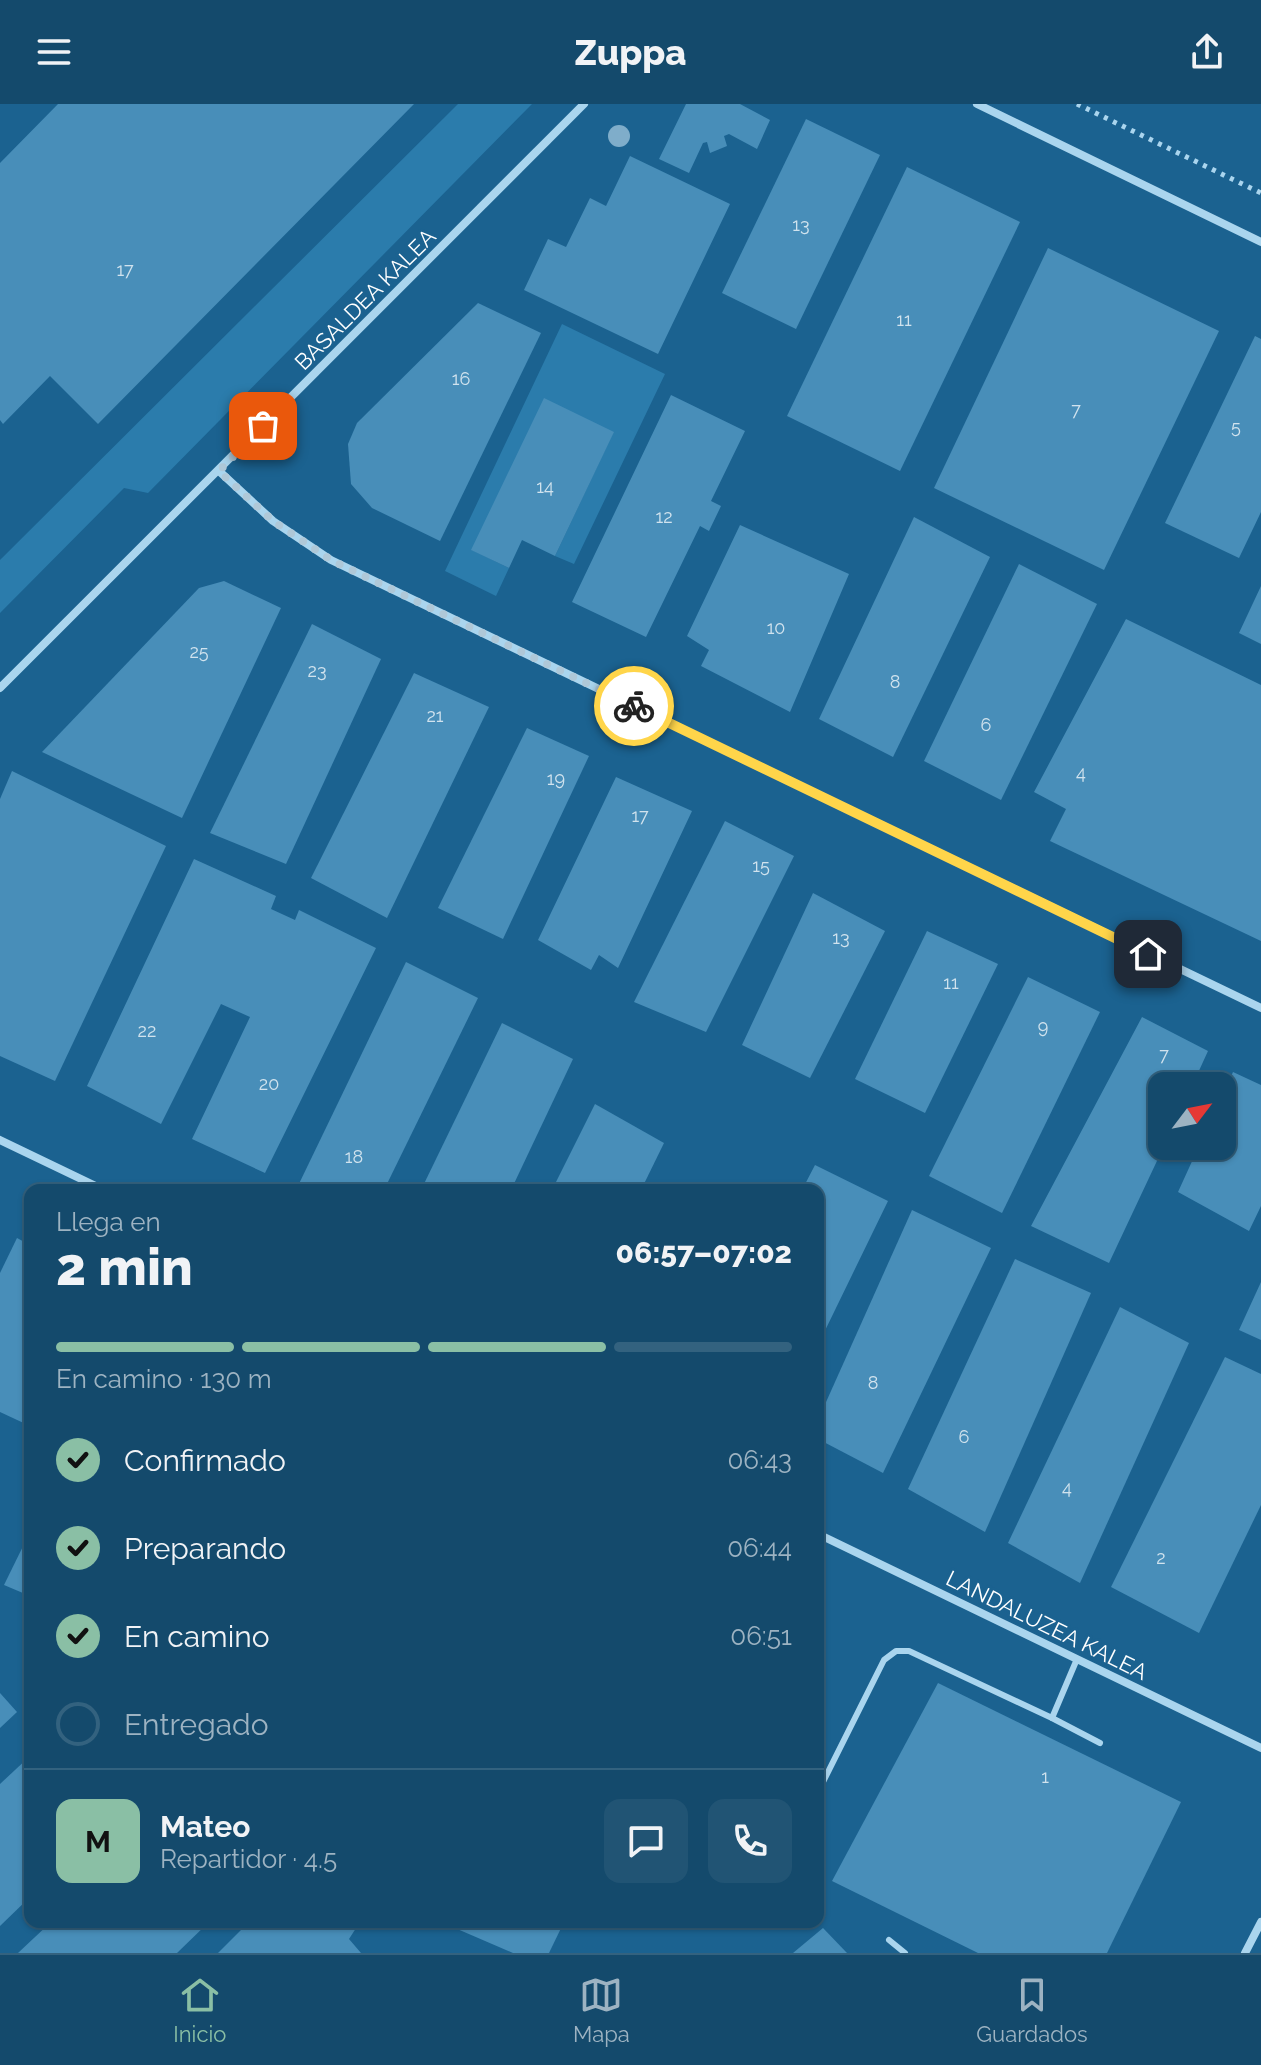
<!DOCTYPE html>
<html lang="es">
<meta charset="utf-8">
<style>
:root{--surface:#144a6c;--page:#215474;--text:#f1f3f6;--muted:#9db3c2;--line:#33627f;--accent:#8abfa5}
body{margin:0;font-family:Raleway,sans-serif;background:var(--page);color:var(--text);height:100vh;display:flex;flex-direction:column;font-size:30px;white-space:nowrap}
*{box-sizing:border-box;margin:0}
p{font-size:26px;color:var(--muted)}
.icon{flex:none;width:44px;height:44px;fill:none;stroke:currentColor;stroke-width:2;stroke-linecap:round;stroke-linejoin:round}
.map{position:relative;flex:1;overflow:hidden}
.drawer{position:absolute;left:24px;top:1080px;width:800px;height:744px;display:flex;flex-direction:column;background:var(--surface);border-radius:16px;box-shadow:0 2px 6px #0004,0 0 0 2px var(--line)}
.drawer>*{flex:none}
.needle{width:52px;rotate:58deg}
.fabs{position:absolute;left:1148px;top:968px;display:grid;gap:16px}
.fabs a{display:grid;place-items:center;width:88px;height:88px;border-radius:16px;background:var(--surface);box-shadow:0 2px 6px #0004,0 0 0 2px var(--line);font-size:40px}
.pin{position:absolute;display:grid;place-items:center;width:68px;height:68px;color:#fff;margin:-34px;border-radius:16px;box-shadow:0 4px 12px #0006}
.courier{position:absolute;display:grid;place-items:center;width:80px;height:80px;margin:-40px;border:6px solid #ffd54a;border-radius:50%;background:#fff;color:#222;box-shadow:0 2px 10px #0007}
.overview em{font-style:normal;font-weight:800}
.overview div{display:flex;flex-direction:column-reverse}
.overview{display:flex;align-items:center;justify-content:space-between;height:136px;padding:0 32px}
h1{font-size:52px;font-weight:800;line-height:60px}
.bar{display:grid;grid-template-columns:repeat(4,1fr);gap:12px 8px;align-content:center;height:96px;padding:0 32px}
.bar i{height:10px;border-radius:6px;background:var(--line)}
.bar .current{background:var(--accent)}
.bar p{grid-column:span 4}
.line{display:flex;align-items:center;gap:20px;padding:0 32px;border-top:2px solid var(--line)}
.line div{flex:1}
.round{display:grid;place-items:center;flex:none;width:84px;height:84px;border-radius:16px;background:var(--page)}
ol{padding:0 32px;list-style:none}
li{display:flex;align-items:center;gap:24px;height:88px}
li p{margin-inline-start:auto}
li .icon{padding:8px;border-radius:50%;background:var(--accent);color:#111;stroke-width:4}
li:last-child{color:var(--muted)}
li i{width:44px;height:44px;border:4px solid var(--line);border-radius:50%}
header{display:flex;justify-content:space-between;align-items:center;height:104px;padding:0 32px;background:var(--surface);font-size:36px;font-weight:800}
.menu{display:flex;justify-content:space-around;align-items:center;height:112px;border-top:2px solid var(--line);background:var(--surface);font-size:22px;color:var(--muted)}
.menu a{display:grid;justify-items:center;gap:4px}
.menu .current{color:var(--accent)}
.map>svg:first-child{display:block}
</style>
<header><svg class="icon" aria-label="menu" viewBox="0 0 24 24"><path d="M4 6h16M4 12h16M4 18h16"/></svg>Zuppa<svg class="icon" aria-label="share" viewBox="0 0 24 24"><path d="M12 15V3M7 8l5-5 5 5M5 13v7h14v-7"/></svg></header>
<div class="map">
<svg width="1261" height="1849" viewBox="0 0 1261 1849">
<rect width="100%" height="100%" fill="#1b6290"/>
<g fill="#2b7cac">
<path d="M 458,0 L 532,0 L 148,389 L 124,384 L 0,509 L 0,456 Z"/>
<path d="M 562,220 L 665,270 L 574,460 L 555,452 L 613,329 L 472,446 L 509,464 L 496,492 L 445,467 Z"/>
</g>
<g fill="#488eb9">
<path d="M 58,0 L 414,0 L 98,320 L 50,272 L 3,320 L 0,316 L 0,59 Z"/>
<path d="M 686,0 L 740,0 L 770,16 L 757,45 L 729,30 L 724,32 L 727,42 L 710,49 L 707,38 L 703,39 L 689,69 L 659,55 Z"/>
<path d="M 806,15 L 880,51 L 796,225 L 722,189 Z"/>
<path d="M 630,52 L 730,100 L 658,250 L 524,186 L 548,135 L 566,143 L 590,94 L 606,102 Z"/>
<path d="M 907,63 L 1020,118 L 900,367 L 787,312 Z"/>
<path d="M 1048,144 L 1219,227 L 1104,466 L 934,384 Z"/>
<path d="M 478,199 L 541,229 L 440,437 L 372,404 L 351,380 L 348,340 L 357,319 Z"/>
<path d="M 1255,232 L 1261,235 L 1261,408 L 1239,454 L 1165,419 Z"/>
<path d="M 671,291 L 745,327 L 711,397 L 721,402 L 709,427 L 700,422 L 646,533 L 572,498 Z"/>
<path d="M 544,294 L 614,328 L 555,452 L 522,436 L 509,464 L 471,446 Z"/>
<path d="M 914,413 L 990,453 L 893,653 L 819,615 Z"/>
<path d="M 740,421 L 849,470 L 790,608 L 701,562 L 709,546 L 687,532 Z"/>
<path d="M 1019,460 L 1097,500 L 1001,696 L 924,657 Z"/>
<path d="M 224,477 L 281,504 L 182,714 L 42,648 L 199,484 Z"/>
<path d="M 1261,482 L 1261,540 L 1239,529 Z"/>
<path d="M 1126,515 L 1261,581 L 1261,837 L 1050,737 L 1066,705 L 1034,688 Z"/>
<path d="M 312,520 L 381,555 L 286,760 L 210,729 Z"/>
<path d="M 414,569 L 489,603 L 387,814 L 311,774 Z"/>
<path d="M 527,624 L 589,652 L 503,835 L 438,804 Z"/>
<path d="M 12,667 L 166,742 L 55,977 L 0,952 L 0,695 Z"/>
<path d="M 616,673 L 692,707 L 618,864 L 599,851 L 591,866 L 538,836 Z"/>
<path d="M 725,717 L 794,752 L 706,928 L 634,898 Z"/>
<path d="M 194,755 L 276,792 L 271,805 L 295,816 L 299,806 L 376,844 L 265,1069 L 192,1035 L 250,913 L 221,900 L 161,1020 L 87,982 Z"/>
<path d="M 813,789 L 885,827 L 810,974 L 742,941 Z"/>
<path d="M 927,827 L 998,860 L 925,1009 L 855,975 Z"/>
<path d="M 406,858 L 478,894 L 384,1086 L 296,1086 Z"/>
<path d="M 1028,873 L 1100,908 L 1002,1109 L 929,1072 Z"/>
<path d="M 1142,913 L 1208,947 L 1192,982 L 1162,982 L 1162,1042 L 1164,1042 L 1109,1159 L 1031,1122 Z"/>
<path d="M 502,919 L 573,955 L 511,1086 L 421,1086 Z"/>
<path d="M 1233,968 L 1261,981 L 1261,1102 L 1249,1127 L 1178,1088 L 1199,1042 L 1222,1042 L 1222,993 Z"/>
<path d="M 595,1000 L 664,1039 L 641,1086 L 552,1086 Z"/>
<path d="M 815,1061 L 888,1097 L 818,1241 L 818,1086 L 802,1086 Z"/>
<path d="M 912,1106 L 991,1144 L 883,1369 L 818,1335 L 818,1316 Z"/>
<path d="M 17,1134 L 30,1141 L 30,1322 L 0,1308 L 0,1169 Z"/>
<path d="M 1015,1155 L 1091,1189 L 985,1428 L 908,1385 Z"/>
<path d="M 1261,1178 L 1261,1236 L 1239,1226 Z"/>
<path d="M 1120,1203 L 1189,1239 L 1080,1479 L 1008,1439 Z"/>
<path d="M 1225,1253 L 1261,1270 L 1261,1401 L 1199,1529 L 1111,1483 Z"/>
<path d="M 30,1428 L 30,1492 L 4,1481 Z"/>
<path d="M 938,1579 L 1181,1698 L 1107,1849 L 978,1849 L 832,1777 Z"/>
<path d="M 0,1589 L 17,1608 L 0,1624 Z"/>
<path d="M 30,1652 L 30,1793 L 0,1822 L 0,1680 Z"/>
<path d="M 51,1818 L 209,1818 L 177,1849 L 18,1849 Z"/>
<path d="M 249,1818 L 360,1818 L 349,1835 L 361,1849 L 218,1849 Z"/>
<path d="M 441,1818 L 564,1818 L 549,1849 L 513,1849 Z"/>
<path d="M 823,1824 L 847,1849 L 793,1849 Z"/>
</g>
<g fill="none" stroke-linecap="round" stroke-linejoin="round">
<path stroke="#aad5ee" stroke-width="5" stroke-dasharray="4 6" stroke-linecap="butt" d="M 1077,0 L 1261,89"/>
<g stroke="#aad5ee" stroke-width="6">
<path d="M 1052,1614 L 1100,1639"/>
<path d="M 818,1688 L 884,1556 L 896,1547 L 909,1547 L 1052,1614 L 1077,1555"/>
<path d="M 889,1836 L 905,1849"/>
</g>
<g stroke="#aad5ee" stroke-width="8">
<path d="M 977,0 L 1261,138"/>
<path d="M 219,367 L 273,417 L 331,456 L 1261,904"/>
<path d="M 0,584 L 584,0"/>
<path d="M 0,1036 L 104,1086"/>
<path d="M 818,1430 L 1261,1644"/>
<path d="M 1245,1849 L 1261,1818"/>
</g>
</g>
<circle fill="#7fadca" cx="619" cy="32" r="11"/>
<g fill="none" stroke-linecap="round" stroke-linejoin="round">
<path stroke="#afc8d8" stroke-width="8" stroke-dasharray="0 14.4" d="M 263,322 L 219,367 L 273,417 L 331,456 L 634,602"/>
<path stroke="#ffd54a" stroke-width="10" d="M 634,602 L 1148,850"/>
</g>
<g text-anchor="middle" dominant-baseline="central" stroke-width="6" stroke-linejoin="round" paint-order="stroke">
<g font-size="18" fill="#d1e3ee">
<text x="801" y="120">13</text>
<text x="125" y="165">17</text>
<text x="904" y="215">11</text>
<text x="461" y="274">16</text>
<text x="1076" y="305">7</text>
<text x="1236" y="322">5</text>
<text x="545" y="382">14</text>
<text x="664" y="412">12</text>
<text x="776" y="523">10</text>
<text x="199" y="547">25</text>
<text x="317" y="566">23</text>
<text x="895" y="577">8</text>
<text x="435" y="611">21</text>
<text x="986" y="620">6</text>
<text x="1081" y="668">4</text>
<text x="556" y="674">19</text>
<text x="640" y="711">17</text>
<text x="761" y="761">15</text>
<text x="841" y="833">13</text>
<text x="951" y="878">11</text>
<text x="1043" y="922">9</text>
<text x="147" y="926">22</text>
<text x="1164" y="950">7</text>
<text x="269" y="979">20</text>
<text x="354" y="1052">18</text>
<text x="873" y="1278">8</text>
<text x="964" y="1332">6</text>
<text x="1067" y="1383">4</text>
<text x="1161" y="1453">2</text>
<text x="1045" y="1672">1</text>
</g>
<g font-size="22" fill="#fff" stroke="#1b6290">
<text transform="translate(365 195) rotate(-45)">BASALDEA KALEA</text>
<text transform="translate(1047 1521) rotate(26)">LANDALUZEA KALEA</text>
</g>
</g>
</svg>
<div class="fabs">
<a><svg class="needle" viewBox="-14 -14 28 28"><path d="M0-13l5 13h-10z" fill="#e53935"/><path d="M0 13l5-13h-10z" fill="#9db3c2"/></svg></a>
</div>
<div class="pin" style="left:263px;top:322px;background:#ea580c"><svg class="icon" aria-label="bag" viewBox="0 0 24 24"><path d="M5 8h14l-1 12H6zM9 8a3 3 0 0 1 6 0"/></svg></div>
<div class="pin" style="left:1148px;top:850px;background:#1f2937"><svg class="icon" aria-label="home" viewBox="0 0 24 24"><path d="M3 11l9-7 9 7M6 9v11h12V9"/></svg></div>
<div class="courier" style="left:634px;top:602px"><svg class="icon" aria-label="bike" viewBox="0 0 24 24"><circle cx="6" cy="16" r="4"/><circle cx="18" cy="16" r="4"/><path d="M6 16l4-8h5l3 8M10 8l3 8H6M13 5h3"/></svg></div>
<section class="drawer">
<div class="overview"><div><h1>2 min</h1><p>Llega en</p></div><em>06:57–07:02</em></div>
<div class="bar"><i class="current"></i><i class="current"></i><i class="current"></i><i></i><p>En camino · 130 m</p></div>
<ol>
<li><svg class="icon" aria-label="check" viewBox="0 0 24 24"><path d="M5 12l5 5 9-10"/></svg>Confirmado<p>06:43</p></li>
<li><svg class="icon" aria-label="check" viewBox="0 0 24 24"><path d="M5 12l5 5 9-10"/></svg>Preparando<p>06:44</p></li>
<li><svg class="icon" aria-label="check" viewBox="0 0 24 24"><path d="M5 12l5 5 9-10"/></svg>En camino<p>06:51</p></li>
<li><i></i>Entregado</li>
</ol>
<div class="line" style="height:144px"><b class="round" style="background:var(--accent);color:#111">M</b><div><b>Mateo</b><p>Repartidor · 4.5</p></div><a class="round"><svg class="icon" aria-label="chat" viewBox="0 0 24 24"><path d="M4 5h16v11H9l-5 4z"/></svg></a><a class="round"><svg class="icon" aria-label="phone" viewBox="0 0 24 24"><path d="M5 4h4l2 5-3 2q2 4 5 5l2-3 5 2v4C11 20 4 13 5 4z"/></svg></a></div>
</section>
</div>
<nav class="menu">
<a class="current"><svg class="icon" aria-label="home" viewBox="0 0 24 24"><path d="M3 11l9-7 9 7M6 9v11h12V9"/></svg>Inicio</a>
<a><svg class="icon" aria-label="map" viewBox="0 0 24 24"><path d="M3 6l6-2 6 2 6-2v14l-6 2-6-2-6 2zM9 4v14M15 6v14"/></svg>Mapa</a>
<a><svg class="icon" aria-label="saved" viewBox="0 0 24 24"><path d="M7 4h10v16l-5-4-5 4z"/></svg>Guardados</a>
</nav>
